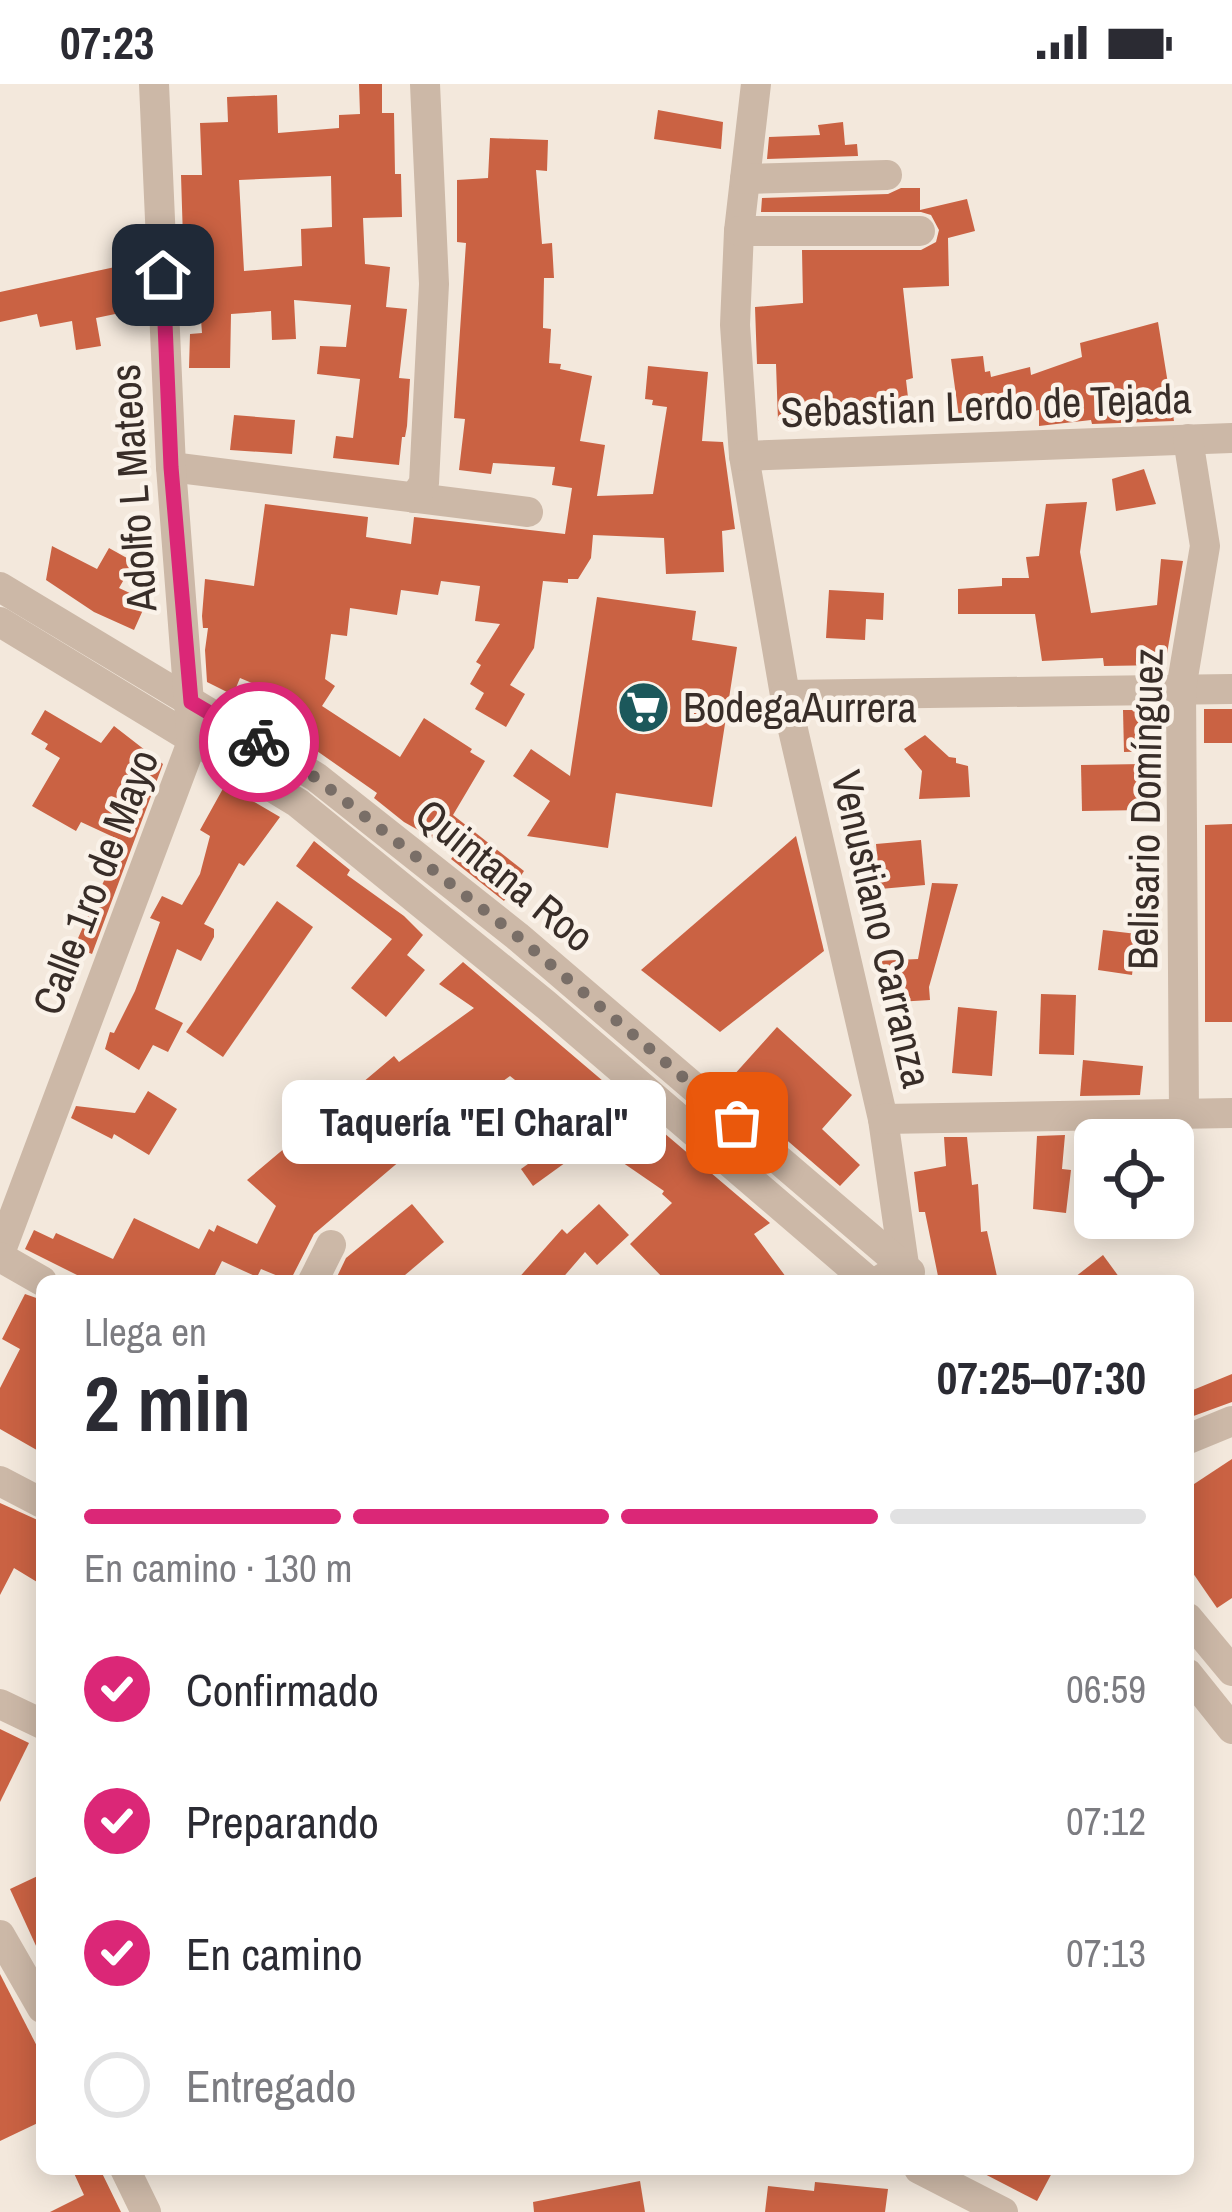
<!DOCTYPE html>
<html lang="es">
<meta charset="utf-8">
<style>
:root{--surface:#fff;--page:#f2f2f3;--text:#2b2b33;--muted:#7c7c81;--line:#e1e1e2;--accent:#db2777}
body{margin:0;font-family:"Archivo Narrow",sans-serif;background:var(--page);color:var(--text);height:100vh;display:flex;flex-direction:column;font-size:45px;white-space:nowrap}
*{box-sizing:border-box;margin:0}
p{font-size:39px;color:var(--muted)}
.icon{flex:none;width:66px;height:66px;fill:none;stroke:currentColor;stroke-width:2;stroke-linecap:round;stroke-linejoin:round}
.map{position:relative;flex:1;overflow:hidden}
.side{position:absolute;left:36px;top:1191px;width:1158px;height:900px;display:flex;flex-direction:column;background:var(--surface);border-radius:18px;box-shadow:0 6px 30px #0003}
.side>*{flex:none}
.tools{position:absolute;left:1074px;top:1035px;display:grid;gap:24px}
.tools a{display:grid;place-items:center;width:120px;height:120px;border-radius:18px;background:var(--surface);box-shadow:0 6px 30px #0003;font-size:60px}
.pin{position:absolute;display:grid;place-items:center;width:102px;height:102px;color:#fff;margin:-51px;border-radius:24px;box-shadow:0 6px 18px #0006}
.courier{position:absolute;display:grid;place-items:center;width:120px;height:120px;margin:-60px;border:9px solid #db2777;border-radius:50%;background:#fff;color:#222;box-shadow:0 3px 15px #0007}
.bubble{position:absolute;height:84px;border-radius:18px;background:var(--surface);box-shadow:0 6px 30px #0003;font-size:39px;font-weight:700;line-height:84px;text-align:center}
.overview em{font-style:normal;font-weight:700}
.overview div{display:flex;flex-direction:column-reverse}
.overview{display:flex;align-items:center;justify-content:space-between;height:204px;padding:0 48px}
h1{font-size:78px;font-weight:700;line-height:90px}
.bar{display:grid;grid-template-columns:repeat(4,1fr);gap:18px 12px;align-content:center;height:144px;padding:0 48px}
.bar i{height:15px;border-radius:9px;background:var(--line)}
.bar .current{background:var(--accent)}
.bar p{grid-column:span 4}
ol{padding:0 48px;list-style:none}
li{display:flex;align-items:center;gap:36px;height:132px}
li p{margin-inline-start:auto}
li .icon{padding:12px;border-radius:50%;background:var(--accent);color:#fff;stroke-width:4}
li:last-child{color:var(--muted)}
li i{width:66px;height:66px;border:6px solid var(--line);border-radius:50%}
.status{display:flex;justify-content:space-between;align-items:center;height:84px;padding:0 60px;background:var(--surface);direction:ltr}
.status svg{height:33px;fill:currentColor}
.map>svg:first-child{display:block}
</style>
<div class="status"><b>07:23</b><svg viewBox="0 0 49 12"><path d="M0 12V9h3v3zM5 12V6h3v6zM10 12V3h3v9zM15 12V0h3v12zM26 1h20v11H26zM47 4h2v5h-2z"/></svg></div>
<div class="map">
<svg width="1232" height="2128" viewBox="0 0 1232 2128">
<rect width="100%" height="100%" fill="#f3e8dc"/>
<g fill="#ca6243" fill-rule="evenodd">
<path d="M 359,0 L 382,0 L 382,29 L 394,29 L 395,90 L 401,90 L 402,133 L 363,134 L 365,180 L 390,183 L 386,223 L 407,225 L 399,294 L 410,295 L 407,342 L 405,353 L 402,353 L 399,381 L 333,374 L 336,352 L 353,354 L 360,295 L 317,290 L 320,262 L 346,263 L 351,221 L 294,216 L 296,255 L 272,256 L 271,227 L 231,230 L 230,284 L 189,284 L 190,250 L 202,249 L 195,154 L 183,155 L 181,91 L 202,91 L 200,39 L 228,38 L 227,13 L 277,11 L 278,49 L 339,44 L 339,31 L 360,30 ZM 331,92 L 332,143 L 301,145 L 302,182 L 244,187 L 239,96 Z"/>
<path d="M 658,26 L 723,38 L 721,65 L 654,55 Z"/>
<path d="M 843,38 L 845,61 L 857,60 L 858,72 L 767,75 L 769,53 L 820,51 L 818,41 Z"/>
<path d="M 490,54 L 548,56 L 547,87 L 536,86 L 542,160 L 552,159 L 554,194 L 544,194 L 543,244 L 551,245 L 549,279 L 561,280 L 560,285 L 592,292 L 580,357 L 605,361 L 597,412 L 653,410 L 667,323 L 652,321 L 653,316 L 645,315 L 648,282 L 708,288 L 702,357 L 723,358 L 735,445 L 722,447 L 724,488 L 666,490 L 664,454 L 593,451 L 591,474 L 578,495 L 568,495 L 568,499 L 543,497 L 534,564 L 510,601 L 525,610 L 506,643 L 475,625 L 484,609 L 470,600 L 481,581 L 476,578 L 500,540 L 475,537 L 480,502 L 441,497 L 438,511 L 401,506 L 397,531 L 350,524 L 347,552 L 331,550 L 325,595 L 335,602 L 322,622 L 400,673 L 424,634 L 472,665 L 470,668 L 485,677 L 453,731 L 524,787 L 504,817 L 451,775 L 457,768 L 404,738 L 374,714 L 377,709 L 287,646 L 303,621 L 240,594 L 233,611 L 207,598 L 205,566 L 208,544 L 203,544 L 202,532 L 205,495 L 254,502 L 265,420 L 368,433 L 366,453 L 411,460 L 414,433 L 565,450 L 572,404 L 552,401 L 555,383 L 493,379 L 491,390 L 459,386 L 465,335 L 454,334 L 466,159 L 457,158 L 457,96 L 488,94 Z"/>
<path d="M 901,104 L 920,104 L 920,126 L 967,115 L 975,147 L 948,154 L 949,202 L 903,204 L 913,294 L 906,296 L 909,322 L 851,330 L 851,335 L 778,337 L 776,280 L 757,280 L 755,223 L 803,219 L 802,166 L 921,166 L 936,158 L 939,146 L 931,131 L 921,128 L 761,128 L 762,114 L 888,110 Z"/>
<path d="M 138,178 L 144,224 L 96,234 L 101,262 L 76,266 L 72,237 L 40,243 L 37,230 L 0,238 L 0,208 Z"/>
<path d="M 1158,238 L 1174,337 L 1092,340 L 1091,336 L 1039,342 L 1039,326 L 1001,333 L 1000,327 L 959,333 L 951,275 L 983,272 L 985,288 L 990,287 L 991,293 L 1030,283 L 1031,291 L 1082,273 L 1080,259 Z"/>
<path d="M 234,331 L 295,336 L 292,370 L 230,366 Z"/>
<path d="M 1144,385 L 1156,420 L 1116,427 L 1112,395 Z"/>
<path d="M 1087,418 L 1080,468 L 1091,529 L 1157,521 L 1161,475 L 1183,477 L 1165,581 L 1104,582 L 1103,574 L 1042,577 L 1035,530 L 958,530 L 958,505 L 1002,502 L 1002,494 L 1029,494 L 1026,473 L 1039,472 L 1046,420 Z"/>
<path d="M 52,462 L 97,485 L 109,464 L 134,478 L 119,504 L 147,517 L 134,546 L 94,528 L 46,496 Z"/>
<path d="M 829,506 L 884,509 L 883,536 L 866,535 L 865,556 L 826,554 Z"/>
<path d="M 597,513 L 696,527 L 692,556 L 737,563 L 712,723 L 616,709 L 608,764 L 527,752 L 550,717 L 513,692 L 531,665 L 570,692 Z"/>
<rect x="1204" y="625" width="28" height="34"/>
<path d="M 45,626 L 101,659 L 114,642 L 163,680 L 92,870 L 74,863 L 122,757 L 81,738 L 76,747 L 32,722 L 60,674 L 45,665 L 48,660 L 31,650 Z"/>
<path d="M 1123,626 L 1155,626 L 1156,667 L 1124,668 Z"/>
<path d="M 925,651 L 949,673 L 956,674 L 956,679 L 968,682 L 970,713 L 919,715 L 922,687 L 904,665 Z"/>
<path d="M 1143,680 L 1144,726 L 1082,727 L 1081,681 Z"/>
<path d="M 225,701 L 280,733 L 244,782 L 239,779 L 204,840 L 214,845 L 214,853 L 201,877 L 177,865 L 155,925 L 183,939 L 168,968 L 153,961 L 139,986 L 105,965 L 110,948 L 114,949 L 135,907 L 160,838 L 150,834 L 162,812 L 182,821 L 200,790 L 210,752 L 200,746 Z"/>
<path d="M 1232,740 L 1232,938 L 1205,938 L 1205,741 Z"/>
<path d="M 796,752 L 824,867 L 720,948 L 641,886 Z"/>
<path d="M 921,756 L 925,801 L 880,805 L 876,760 Z"/>
<path d="M 314,757 L 350,786 L 347,791 L 404,832 L 423,851 L 407,871 L 425,886 L 386,933 L 351,904 L 392,855 L 296,782 Z"/>
<path d="M 932,799 L 958,800 L 929,903 L 930,916 L 880,919 L 877,877 L 918,875 Z"/>
<path d="M 277,817 L 313,843 L 223,973 L 186,948 Z"/>
<path d="M 1103,846 L 1137,850 L 1132,891 L 1098,886 Z"/>
<path d="M 463,878 L 770,1139 L 754,1150 L 789,1197 L 666,1197 L 630,1160 L 672,1119 L 662,1110 L 664,1107 L 616,1074 L 638,1050 L 584,1009 L 564,1035 L 510,992 L 441,1042 L 314,1150 L 290,1197 L 261,1185 L 257,1193 L 222,1177 L 212,1197 L 89,1197 L 25,1165 L 34,1146 L 53,1155 L 56,1149 L 113,1175 L 134,1134 L 199,1165 L 209,1145 L 214,1148 L 217,1141 L 257,1160 L 276,1122 L 247,1096 L 394,972 L 399,978 L 474,924 L 439,900 Z"/>
<path d="M 1041,910 L 1076,911 L 1074,971 L 1039,970 Z"/>
<path d="M 958,923 L 997,927 L 992,992 L 952,989 Z"/>
<path d="M 777,943 L 852,1011 L 822,1045 L 860,1081 L 840,1102 L 724,1002 Z"/>
<path d="M 1083,976 L 1143,982 L 1140,1011 L 1080,1012 Z"/>
<path d="M 148,1007 L 177,1025 L 149,1071 L 114,1050 L 112,1055 L 71,1034 L 76,1022 L 135,1029 Z"/>
<path d="M 1065,1051 L 1062,1085 L 1071,1086 L 1066,1129 L 1033,1125 L 1037,1052 Z"/>
<path d="M 944,1053 L 967,1053 L 972,1101 L 978,1100 L 981,1148 L 987,1147 L 998,1197 L 939,1197 L 925,1128 L 919,1128 L 914,1088 L 946,1082 Z"/>
<path d="M 557,1059 L 569,1076 L 533,1102 L 521,1085 Z"/>
<path d="M 412,1120 L 444,1158 L 398,1197 L 335,1197 L 346,1174 Z"/>
<path d="M 599,1120 L 629,1151 L 597,1181 L 585,1168 L 560,1197 L 516,1197 L 562,1145 L 567,1150 Z"/>
<path d="M 1103,1171 L 1122,1197 L 1070,1197 Z"/>
<path d="M 25,1210 L 42,1216 L 42,1369 L 0,1345 L 0,1304 L 20,1265 L 2,1255 Z"/>
<path d="M 1232,1290 L 1232,1318 L 1188,1334 L 1188,1308 Z"/>
<path d="M 1232,1375 L 1232,1514 L 1217,1524 L 1188,1482 L 1188,1404 Z"/>
<path d="M 0,1419 L 42,1438 L 42,1501 L 14,1484 L 0,1511 Z"/>
<path d="M 0,1645 L 29,1659 L 0,1718 Z"/>
<path d="M 42,1790 L 42,1875 L 10,1805 Z"/>
<path d="M 0,1890 L 42,1972 L 42,2037 L 0,2057 Z"/>
<path d="M 72,2085 L 100,2085 L 121,2128 L 50,2128 L 84,2111 Z"/>
<path d="M 975,2085 L 1054,2085 L 1037,2117 Z"/>
<path d="M 640,2097 L 645,2128 L 534,2128 L 533,2118 Z"/>
<path d="M 815,2098 L 888,2105 L 885,2128 L 765,2128 L 768,2102 L 814,2107 Z"/>
</g>
<g fill="none" stroke-linecap="round" stroke-linejoin="round">
<g stroke="#ccb8a7" stroke-width="30">
<path d="M 756,0 L 739,147 L 735,241 L 744,372 L 785,611 L 883,1035 L 904,1181 L 879,1197"/>
<path d="M 745,95 L 887,91"/>
<path d="M 739,147 L 920,147"/>
<path d="M 744,372 L 1232,354"/>
<path d="M 171,383 L 528,428"/>
<path d="M 414,414 L 424,399 L 434,200 L 425,0"/>
<path d="M 0,503 L 316,693 L 517,852 L 910,1188"/>
<path d="M 0,538 L 298,719 L 545,920 L 868,1197"/>
<path d="M 785,611 L 1232,605"/>
<path d="M 1184,1028 L 1181,605 L 1205,462 L 1188,355"/>
<path d="M 883,1035 L 1232,1029"/>
<path d="M 0,1169 L 192,658 L 171,383 L 154,0"/>
<path d="M 0,1173 L 42,1197"/>
<path d="M 313,1197 L 331,1161"/>
<path d="M 1188,1355 L 1232,1337"/>
<path d="M 0,1397 L 42,1419"/>
<path d="M 1188,1534 L 1232,1587"/>
<path d="M 1188,1590 L 1232,1645"/>
<path d="M 0,1620 L 42,1640"/>
<path d="M 0,1851 L 42,1924"/>
<path d="M 125,2085 L 146,2128"/>
<path d="M 919,2085 L 1003,2128"/>
</g>
</g>
<g fill="none" stroke-linecap="round" stroke-linejoin="round">
<path stroke="#796e67" stroke-width="12" stroke-dasharray="0 21.6" d="M 259,658 L 316,694 L 517,852 L 737,1039"/>
<path stroke="#db2777" stroke-width="15" d="M 163,191 L 171,383 L 191,618 L 259,658"/>
</g>
<defs>
<symbol id="supermarket-disc" viewBox="-11 -11 22 22"><circle r="9.5" fill="#1c585b" stroke="#faf2e9"/><path d="M-6-5.5h2.5l.6 2H6L4.5 2H-2.5L-4.4-4H-6ZM-1.5 3.2a1.3 1.3 0 1 0 .1 0ZM3 3.2a1.3 1.3 0 1 0 .1 0Z" fill="#fff"/></symbol>
</defs>
<g fill-rule="evenodd">
<use href="#supermarket-disc" x="614" y="594" width="59" height="59"/>
</g>
<g text-anchor="middle" dominant-baseline="central" stroke-width="9" stroke-linejoin="round" paint-order="stroke">
<g font-size="42" fill="#382d28" stroke="#faf2e9">
<text transform="translate(986 321) rotate(-2)">Sebastian Lerdo de Tejada</text>
<text transform="translate(133 404) rotate(-94)">Adolfo L Mateos</text>
<text transform="translate(1145 725) rotate(-89)">Belisario Domínguez</text>
<text transform="translate(505 791) rotate(39)">Quintana Roo</text>
<text transform="translate(95 798) rotate(-69)">Calle 1ro de Mayo</text>
<text transform="translate(882 845) rotate(77)">Venustiano Carranza</text>
</g>
<g font-size="42" fill="#382d28" stroke="#faf2e9" text-anchor="start">
<text x="683" y="623">BodegaAurrera</text>
</g>
</g>
</svg>
<div class="tools">
<a><svg class="icon" aria-label="locate" viewBox="0 0 24 24"><circle cx="12" cy="12" r="6"/><path d="M12 2v4M12 18v4M2 12h4M18 12h4"/></svg></a>
</div>
<div class="pin" style="left:737px;top:1039px;background:#ea580c"><svg class="icon" aria-label="bag" viewBox="0 0 24 24"><path d="M5 8h14l-1 12H6zM9 8a3 3 0 0 1 6 0"/></svg></div>
<div class="pin" style="left:163px;top:191px;background:#1f2937"><svg class="icon" aria-label="home" viewBox="0 0 24 24"><path d="M3 11l9-7 9 7M6 9v11h12V9"/></svg></div>
<div class="courier" style="left:259px;top:658px"><svg class="icon" aria-label="bike" viewBox="0 0 24 24"><circle cx="6" cy="16" r="4"/><circle cx="18" cy="16" r="4"/><path d="M6 16l4-8h5l3 8M10 8l3 8H6M13 5h3"/></svg></div>
<div class="bubble" style="left:282px;top:996px;width:384px">Taquería &quot;El Charal&quot;</div>
<section class="side">
<div class="overview"><div><h1>2 min</h1><p>Llega en</p></div><em>07:25–07:30</em></div>
<div class="bar"><i class="current"></i><i class="current"></i><i class="current"></i><i></i><p>En camino · 130 m</p></div>
<ol>
<li><svg class="icon" aria-label="check" viewBox="0 0 24 24"><path d="M5 12l5 5 9-10"/></svg>Confirmado<p>06:59</p></li>
<li><svg class="icon" aria-label="check" viewBox="0 0 24 24"><path d="M5 12l5 5 9-10"/></svg>Preparando<p>07:12</p></li>
<li><svg class="icon" aria-label="check" viewBox="0 0 24 24"><path d="M5 12l5 5 9-10"/></svg>En camino<p>07:13</p></li>
<li><i></i>Entregado</li>
</ol>
</section>
</div>
